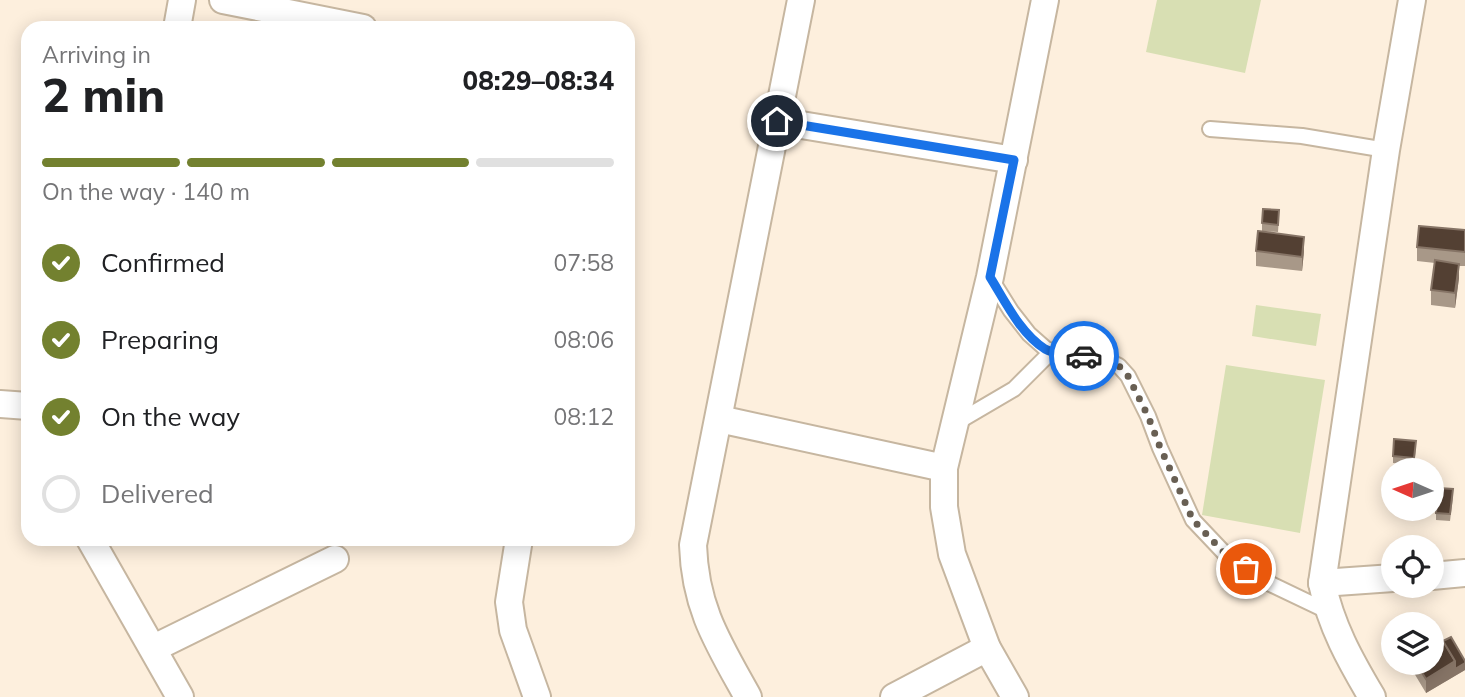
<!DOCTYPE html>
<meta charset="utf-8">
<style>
:root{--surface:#fff;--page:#f2f2f2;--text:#202124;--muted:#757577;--line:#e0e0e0;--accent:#73812f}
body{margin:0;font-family:Mulish,sans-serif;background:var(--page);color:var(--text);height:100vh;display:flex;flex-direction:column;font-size:26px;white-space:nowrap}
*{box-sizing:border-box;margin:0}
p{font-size:23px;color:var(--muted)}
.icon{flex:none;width:38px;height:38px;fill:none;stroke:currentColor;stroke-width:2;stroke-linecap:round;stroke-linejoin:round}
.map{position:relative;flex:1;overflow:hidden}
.details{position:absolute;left:21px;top:21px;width:614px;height:525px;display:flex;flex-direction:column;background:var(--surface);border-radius:21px;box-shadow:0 4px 18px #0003}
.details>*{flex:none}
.needle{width:46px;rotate:273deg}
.buttons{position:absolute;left:1381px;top:458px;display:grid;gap:14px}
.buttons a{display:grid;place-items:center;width:63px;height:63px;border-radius:50%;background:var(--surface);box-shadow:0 4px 18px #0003;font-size:35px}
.pin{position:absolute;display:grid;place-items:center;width:60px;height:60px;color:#fff;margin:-30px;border:4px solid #fff;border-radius:50%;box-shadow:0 2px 7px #0007}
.courier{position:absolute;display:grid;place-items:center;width:70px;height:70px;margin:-35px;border:5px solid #1a73e8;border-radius:50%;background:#fff;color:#222;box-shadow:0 2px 9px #0007}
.headline em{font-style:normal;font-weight:800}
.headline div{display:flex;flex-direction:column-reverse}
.headline{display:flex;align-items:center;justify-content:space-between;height:119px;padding:0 21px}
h1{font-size:46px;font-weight:800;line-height:52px}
.bar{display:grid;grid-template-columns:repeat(4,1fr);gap:10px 7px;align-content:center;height:84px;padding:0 21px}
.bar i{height:9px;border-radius:5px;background:var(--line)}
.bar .current{background:var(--accent)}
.bar p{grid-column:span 4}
ol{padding:0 21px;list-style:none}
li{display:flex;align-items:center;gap:21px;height:77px}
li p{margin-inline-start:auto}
li .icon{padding:7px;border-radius:50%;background:var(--accent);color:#fff;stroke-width:4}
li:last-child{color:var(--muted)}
li i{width:38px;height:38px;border:4px solid var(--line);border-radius:50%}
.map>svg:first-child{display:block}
</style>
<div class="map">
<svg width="1465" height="697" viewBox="0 0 1465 697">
<rect width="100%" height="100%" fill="#fdefdd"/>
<g fill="#d8dfb3">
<path d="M 1157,0 L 1261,0 L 1245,73 L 1146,52 Z"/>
<path d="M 1256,305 L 1321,314 L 1316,346 L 1252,336 Z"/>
<path d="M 1226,365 L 1325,380 L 1300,533 L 1202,515 Z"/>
</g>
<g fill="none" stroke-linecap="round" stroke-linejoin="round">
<defs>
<g id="lane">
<path d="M 1210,129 L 1302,136 L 1386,150"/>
<path d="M 991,279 L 1011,311 L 1029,334 L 1046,349 L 1061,354 L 1107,360 L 1119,366 L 1128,376 L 1148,416 L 1160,448 L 1193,520 L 1229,558 L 1262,580 L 1329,612"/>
<path d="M 956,423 L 1014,389 L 1052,351"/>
</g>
<g id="street">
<path d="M 223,0 L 363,28"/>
<path d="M 177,28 L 182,0"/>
<path d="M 777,121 L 1014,160"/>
<path d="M 0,404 L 28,406"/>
<path d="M 719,419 L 944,468"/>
<path d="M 90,539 L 180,697"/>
<path d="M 519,539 L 509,602 L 513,630 L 537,697"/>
<path d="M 1432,576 L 1465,573"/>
<path d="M 1322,583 L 1393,578"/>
<path d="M 154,648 L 335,559"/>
<path d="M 748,697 C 718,643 695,608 693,545 L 801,0"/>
<path d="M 894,697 L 987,648"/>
<path d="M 1015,697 L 987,648 L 952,554 L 944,507 L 944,468 L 990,277 L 1045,0"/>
<path d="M 1372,697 C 1350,660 1331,626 1322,583 L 1386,150 L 1412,0"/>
</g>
</defs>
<use href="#lane" stroke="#c6b6a0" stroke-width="18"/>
<use href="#street" stroke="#c6b6a0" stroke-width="30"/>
<use href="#lane" stroke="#fff" stroke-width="14"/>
<use href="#street" stroke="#fff" stroke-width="26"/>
</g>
<g fill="#a89888">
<path d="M 1279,217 L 1278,232 L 1262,231 L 1262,223 Z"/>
<path d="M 1465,230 L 1465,266 L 1459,266 L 1459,278 L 1455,308 L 1431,305 L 1431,290 L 1435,263 L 1417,261 L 1417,247 Z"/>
<path d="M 1256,251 L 1304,251 L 1302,271 L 1256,266 Z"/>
<path d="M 1416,448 L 1414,465 L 1393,463 L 1393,456 Z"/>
<path d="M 1453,497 L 1450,521 L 1436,520 L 1436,513 Z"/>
<path d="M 1443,641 L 1465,670 L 1426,693 L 1411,668 L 1411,663 L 1432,663 Z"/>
</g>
<g fill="#867466">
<path d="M 1304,237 L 1304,251 L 1302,271 L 1302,257 Z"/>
<path d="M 1459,264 L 1459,278 L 1455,308 L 1455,293 Z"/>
<path d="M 1455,661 L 1465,663 L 1465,670 L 1426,693 L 1426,679 Z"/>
</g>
<g fill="#534033" stroke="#867466" stroke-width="2">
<path d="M 1263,209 L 1279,210 L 1278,225 L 1262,223 Z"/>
<path d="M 1419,226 L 1465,230 L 1465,252 L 1417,247 Z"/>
<path d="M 1258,231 L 1304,237 L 1302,257 L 1256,251 Z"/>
<path d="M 1435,260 L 1459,264 L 1455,293 L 1431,290 Z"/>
<path d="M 1394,439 L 1416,441 L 1414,458 L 1393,456 Z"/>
<path d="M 1438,488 L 1453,489 L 1450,514 L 1436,513 Z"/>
<path d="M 1440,636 L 1455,661 L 1426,679 L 1416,663 L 1432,663 L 1432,641 Z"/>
<path d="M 1451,637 L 1465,661 L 1465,663 L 1455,669 L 1455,661 L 1443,641 Z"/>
</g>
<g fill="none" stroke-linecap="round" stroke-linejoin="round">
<path stroke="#685f53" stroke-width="7" stroke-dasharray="0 12.6" d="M 1084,356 L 1107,360 L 1119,366 L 1128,376 L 1148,416 L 1160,447 L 1193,520 L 1229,558 L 1246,569"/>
<path stroke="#1a73e8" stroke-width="9" d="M 777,121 L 1014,160 L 990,277 C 1005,301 1020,333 1045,349 C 1056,355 1071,355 1084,356"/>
</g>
</svg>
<div class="buttons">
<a><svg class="needle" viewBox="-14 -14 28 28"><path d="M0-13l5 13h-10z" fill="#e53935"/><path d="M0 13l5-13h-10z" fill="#757577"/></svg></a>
<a><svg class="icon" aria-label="locate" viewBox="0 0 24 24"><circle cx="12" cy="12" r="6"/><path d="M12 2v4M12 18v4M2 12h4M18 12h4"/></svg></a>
<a><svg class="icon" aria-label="layers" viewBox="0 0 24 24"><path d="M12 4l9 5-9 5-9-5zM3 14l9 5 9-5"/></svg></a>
</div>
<div class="pin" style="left:1246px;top:569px;background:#ea580c"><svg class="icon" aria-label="bag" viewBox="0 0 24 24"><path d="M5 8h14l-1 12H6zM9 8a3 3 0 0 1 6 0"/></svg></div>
<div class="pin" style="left:777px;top:121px;background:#1f2937"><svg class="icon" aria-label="home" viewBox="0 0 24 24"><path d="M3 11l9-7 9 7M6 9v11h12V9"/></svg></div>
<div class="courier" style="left:1084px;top:356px"><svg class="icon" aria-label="car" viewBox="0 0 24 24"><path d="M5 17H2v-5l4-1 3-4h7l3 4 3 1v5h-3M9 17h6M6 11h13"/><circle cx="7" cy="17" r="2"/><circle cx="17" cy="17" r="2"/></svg></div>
<section class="details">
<div class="headline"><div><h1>2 min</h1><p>Arriving in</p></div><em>08:29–08:34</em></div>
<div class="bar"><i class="current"></i><i class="current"></i><i class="current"></i><i></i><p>On the way · 140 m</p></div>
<ol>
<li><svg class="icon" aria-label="check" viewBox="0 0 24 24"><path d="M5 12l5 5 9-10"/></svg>Confirmed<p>07:58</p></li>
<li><svg class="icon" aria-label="check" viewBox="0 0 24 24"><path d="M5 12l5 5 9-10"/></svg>Preparing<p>08:06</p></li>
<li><svg class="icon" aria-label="check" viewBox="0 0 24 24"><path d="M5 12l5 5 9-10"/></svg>On the way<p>08:12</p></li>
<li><i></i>Delivered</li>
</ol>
</section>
</div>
